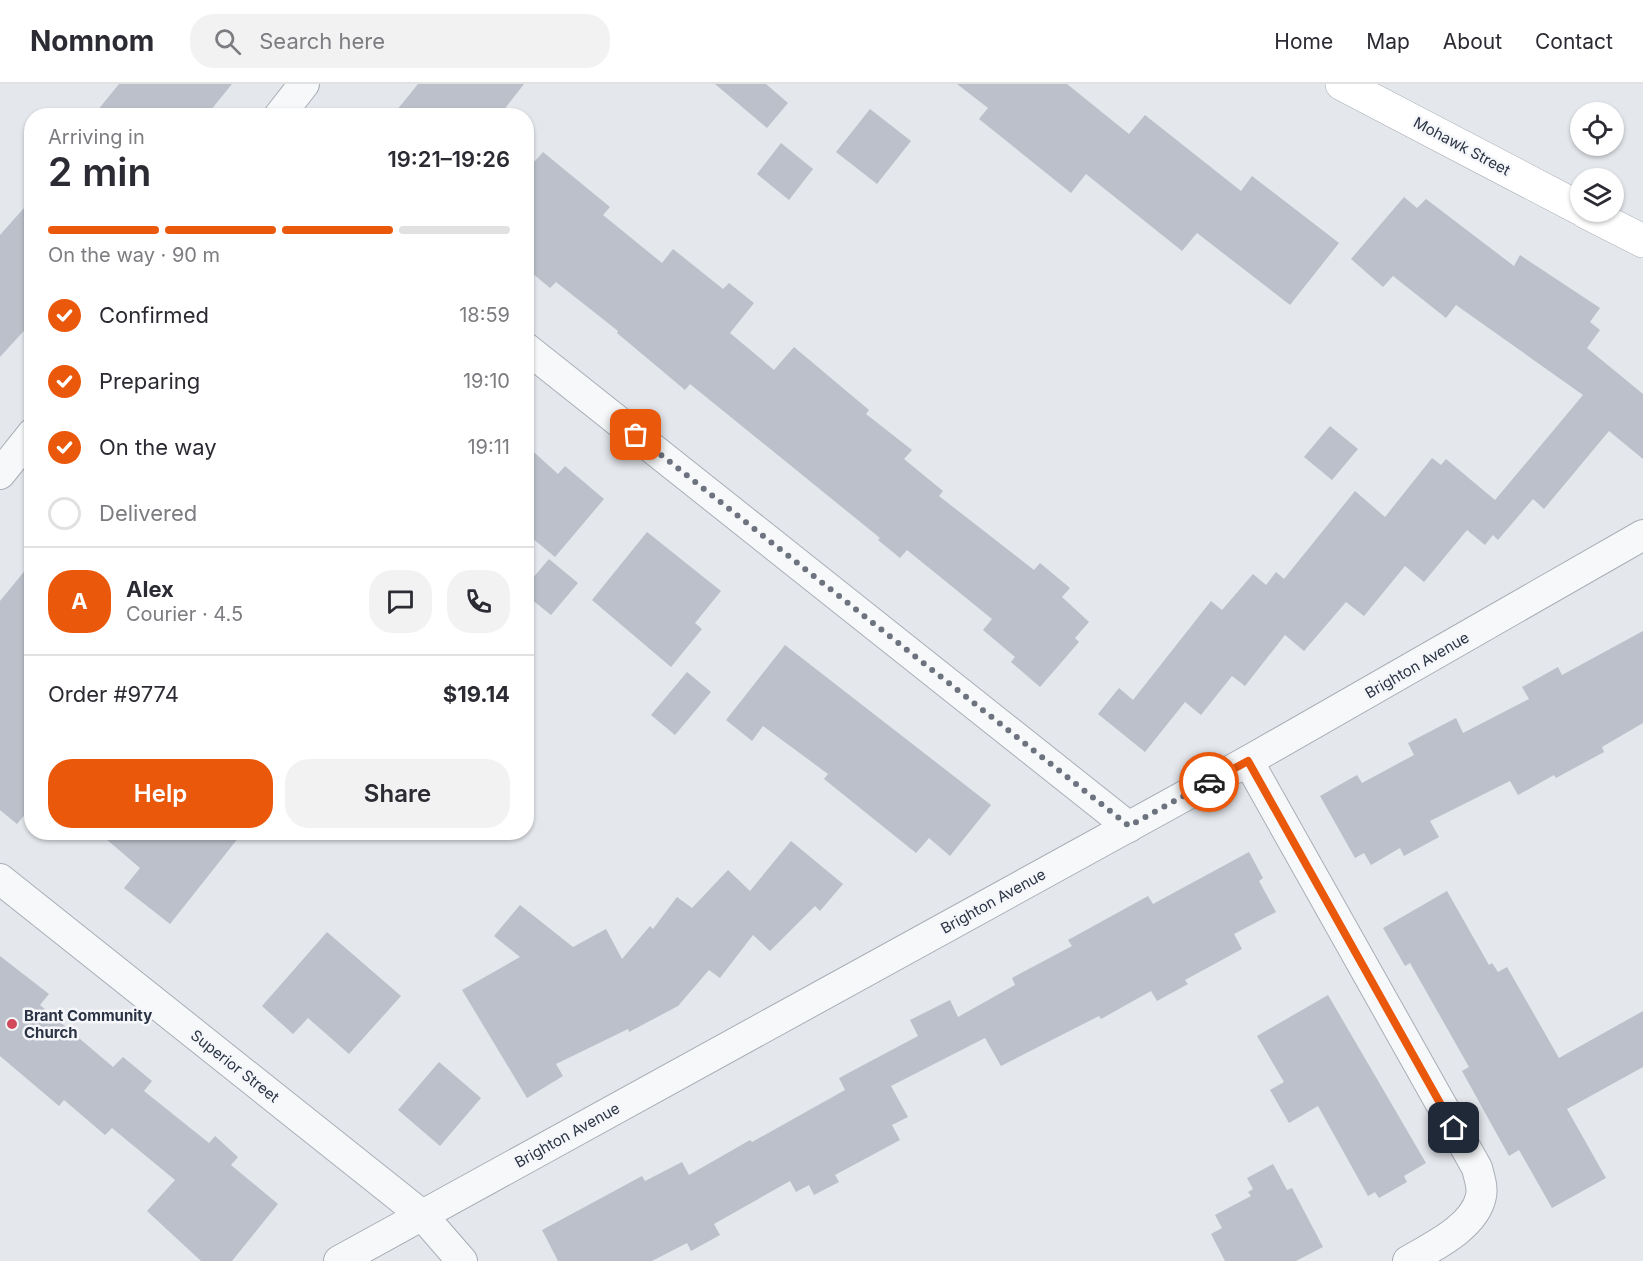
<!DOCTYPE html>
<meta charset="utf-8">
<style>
:root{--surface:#fff;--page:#f2f2f3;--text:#2b2b33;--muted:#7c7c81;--line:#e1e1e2;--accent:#ea580c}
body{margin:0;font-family:Inter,sans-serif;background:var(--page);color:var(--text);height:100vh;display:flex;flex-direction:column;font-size:22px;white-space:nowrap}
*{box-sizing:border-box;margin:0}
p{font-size:20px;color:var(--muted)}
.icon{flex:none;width:33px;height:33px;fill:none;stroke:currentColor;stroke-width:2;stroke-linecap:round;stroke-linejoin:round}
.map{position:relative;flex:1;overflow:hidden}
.drawer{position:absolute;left:24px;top:24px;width:510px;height:732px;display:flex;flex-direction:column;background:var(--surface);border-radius:24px;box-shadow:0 2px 4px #0004}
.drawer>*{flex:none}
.tools{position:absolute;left:1570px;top:18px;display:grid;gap:12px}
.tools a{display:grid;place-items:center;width:54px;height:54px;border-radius:50%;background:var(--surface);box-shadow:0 2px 4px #0004;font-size:30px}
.pin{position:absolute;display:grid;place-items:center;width:51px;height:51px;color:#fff;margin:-26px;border-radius:12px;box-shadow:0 3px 9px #0006}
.courier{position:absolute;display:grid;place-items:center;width:60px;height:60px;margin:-30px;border:4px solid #ea580c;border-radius:50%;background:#fff;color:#222;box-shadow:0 2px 8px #0007}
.headline em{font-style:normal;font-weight:600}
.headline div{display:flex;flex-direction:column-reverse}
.headline{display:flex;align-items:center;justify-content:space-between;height:102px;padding:0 24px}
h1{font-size:39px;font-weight:600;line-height:45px}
.bar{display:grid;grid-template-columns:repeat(4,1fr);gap:9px 6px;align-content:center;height:72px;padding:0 24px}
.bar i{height:8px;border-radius:4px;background:var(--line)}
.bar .active{background:var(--accent)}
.bar p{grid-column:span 4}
.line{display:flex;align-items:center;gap:15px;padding:0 24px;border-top:2px solid var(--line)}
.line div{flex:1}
.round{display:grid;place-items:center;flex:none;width:63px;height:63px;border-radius:24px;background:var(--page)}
ol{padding:0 24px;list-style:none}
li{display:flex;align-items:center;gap:18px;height:66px}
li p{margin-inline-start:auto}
li .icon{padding:6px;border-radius:50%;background:var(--accent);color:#fff;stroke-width:4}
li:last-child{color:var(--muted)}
li i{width:33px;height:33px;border:3px solid var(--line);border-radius:50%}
.primary-button{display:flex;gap:12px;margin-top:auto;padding:12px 24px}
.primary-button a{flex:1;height:69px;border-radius:24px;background:var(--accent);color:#fff;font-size:24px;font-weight:600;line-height:69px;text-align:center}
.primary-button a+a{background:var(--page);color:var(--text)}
header{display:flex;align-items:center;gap:36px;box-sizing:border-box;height:84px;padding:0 30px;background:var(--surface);border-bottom:2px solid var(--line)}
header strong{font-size:28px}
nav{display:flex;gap:33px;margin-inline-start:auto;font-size:21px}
.search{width:420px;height:54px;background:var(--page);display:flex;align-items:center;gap:15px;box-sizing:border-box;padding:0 21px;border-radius:24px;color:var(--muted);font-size:22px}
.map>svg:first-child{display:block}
</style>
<header>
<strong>Nomnom</strong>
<div class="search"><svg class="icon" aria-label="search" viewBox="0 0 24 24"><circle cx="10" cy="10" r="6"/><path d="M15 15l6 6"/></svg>Search here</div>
<nav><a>Home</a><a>Map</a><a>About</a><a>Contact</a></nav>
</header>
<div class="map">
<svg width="1643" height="1177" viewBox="0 0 1643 1177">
<rect width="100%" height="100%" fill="#e4e7ec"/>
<g fill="#bbc0ca">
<path d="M 119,0 L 232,0 L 206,32 L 93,32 Z"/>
<path d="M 418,0 L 524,0 L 499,32 L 392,32 Z"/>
<path d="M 715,0 L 766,0 L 788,19 L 767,44 Z"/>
<path d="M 957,0 L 1067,0 L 1129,50 L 1145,31 L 1241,107 L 1252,92 L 1339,159 L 1290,221 L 1197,149 L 1182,167 L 1086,90 L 1071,109 L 979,35 L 988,24 Z"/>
<path d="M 870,25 L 911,57 L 877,100 L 836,68 Z"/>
<path d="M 781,59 L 813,85 L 789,116 L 757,90 Z"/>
<path d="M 543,68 L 610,123 L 603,131 L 662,179 L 673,165 L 723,205 L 729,199 L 754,219 L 730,249 L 774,286 L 794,263 L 869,326 L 866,330 L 912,366 L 904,375 L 943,407 L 939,412 L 1034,486 L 1040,479 L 1070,504 L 1062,513 L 1089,538 L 1075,554 L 1079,558 L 1040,603 L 1011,578 L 1015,573 L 983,546 L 992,535 L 907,466 L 900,474 L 878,456 L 880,454 L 690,300 L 685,306 L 617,249 L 618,247 L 556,198 L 550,204 L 526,184 L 526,87 Z"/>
<path d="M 1404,113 L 1417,124 L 1426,115 L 1514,182 L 1520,171 L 1600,224 L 1590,238 L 1600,246 L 1587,264 L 1643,310 L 1643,375 L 1609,347 L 1544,425 L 1533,415 L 1498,456 L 1493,451 L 1485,461 L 1467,446 L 1424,498 L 1405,482 L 1364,532 L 1346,518 L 1304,567 L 1285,551 L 1245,602 L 1232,592 L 1201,631 L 1185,618 L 1145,668 L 1098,630 L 1119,604 L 1133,616 L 1211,517 L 1222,526 L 1253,490 L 1266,501 L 1276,488 L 1284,495 L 1355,407 L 1385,433 L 1432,374 L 1441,381 L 1446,375 L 1495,416 L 1583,311 L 1456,221 L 1446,234 L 1393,192 L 1383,203 L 1351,175 Z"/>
<path d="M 32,115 L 32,238 L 0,273 L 0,151 Z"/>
<path d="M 1330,342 L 1358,365 L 1332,396 L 1304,373 Z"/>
<path d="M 526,361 L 558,390 L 565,382 L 604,415 L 555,473 L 526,449 Z"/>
<path d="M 647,448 L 721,507 L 695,539 L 702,545 L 671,583 L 592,516 Z"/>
<path d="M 549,475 L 578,499 L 551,531 L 526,511 L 526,502 Z"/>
<path d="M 32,478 L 32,722 L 17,740 L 0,726 L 0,517 Z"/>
<path d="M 1643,547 L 1643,639 L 1602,663 L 1604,668 L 1556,694 L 1554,691 L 1518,711 L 1510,697 L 1430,737 L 1439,753 L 1404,772 L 1400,764 L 1371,781 L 1364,769 L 1355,774 L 1320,712 L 1357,691 L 1362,699 L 1414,671 L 1408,659 L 1456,634 L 1463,649 L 1529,615 L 1522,603 L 1558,583 L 1562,591 Z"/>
<path d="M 785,561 L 991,721 L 950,772 L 929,754 L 916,769 L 824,695 L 828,690 L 763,642 L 752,657 L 726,636 Z"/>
<path d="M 687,588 L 711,608 L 675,651 L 651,631 Z"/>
<path d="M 98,748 L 243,748 L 170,840 L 124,804 L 140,784 Z"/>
<path d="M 791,757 L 843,800 L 820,827 L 815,822 L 770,867 L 753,851 L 720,894 L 709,886 L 678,922 L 629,948 L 628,945 L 556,980 L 563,992 L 527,1014 L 462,906 L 520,873 L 494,852 L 520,821 L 573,863 L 606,845 L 622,875 L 650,842 L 653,845 L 677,813 L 692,824 L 728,786 L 750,807 Z"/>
<path d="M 1249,768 L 1263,794 L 1259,797 L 1276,828 L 1234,850 L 1242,865 L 1185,896 L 1188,900 L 1157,917 L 1151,907 L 1101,935 L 1099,932 L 1001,982 L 985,954 L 891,1002 L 908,1033 L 892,1041 L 900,1056 L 835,1091 L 839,1098 L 814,1111 L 809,1101 L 796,1108 L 790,1097 L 714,1140 L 720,1151 L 691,1167 L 687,1159 L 652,1177 L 558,1177 L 542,1146 L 642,1092 L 645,1097 L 682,1078 L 689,1091 L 750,1056 L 752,1058 L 845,1006 L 839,994 L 918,952 L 910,936 L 950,916 L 958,933 L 1015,901 L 1012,894 L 1072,862 L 1068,856 L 1148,812 L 1153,820 Z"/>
<path d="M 1447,807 L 1489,881 L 1492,879 L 1498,888 L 1507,883 L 1559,974 L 1643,927 L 1643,983 L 1567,1025 L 1606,1094 L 1552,1124 L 1519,1066 L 1509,1072 L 1462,987 L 1469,983 L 1410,879 L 1405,882 L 1383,844 Z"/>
<path d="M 327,848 L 401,912 L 349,970 L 308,934 L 293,950 L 262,922 Z"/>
<path d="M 0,872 L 49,910 L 40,921 L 113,983 L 123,973 L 152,997 L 144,1007 L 209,1059 L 215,1052 L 238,1073 L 231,1081 L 278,1120 L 232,1177 L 201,1177 L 147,1127 L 175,1096 L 112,1044 L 105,1051 L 64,1016 L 59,1022 L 0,972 Z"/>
<path d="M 1328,911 L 1426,1079 L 1404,1092 L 1407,1098 L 1379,1114 L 1375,1108 L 1368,1112 L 1318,1022 L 1289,1039 L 1270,1006 L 1284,998 L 1257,952 Z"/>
<path d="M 439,978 L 481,1014 L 440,1062 L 398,1026 Z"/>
<path d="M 1273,1080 L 1287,1106 L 1292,1104 L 1323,1163 L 1296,1177 L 1225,1177 L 1211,1150 L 1222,1144 L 1215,1131 L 1251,1112 L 1248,1108 L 1253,1105 L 1247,1094 Z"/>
</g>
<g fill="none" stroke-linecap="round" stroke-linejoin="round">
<defs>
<g id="street">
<path d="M 279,32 L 304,0"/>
<path d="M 526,264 L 1129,743"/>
<path d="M 0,390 L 32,350"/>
<path d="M 1248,677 L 1477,1084 C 1479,1093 1483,1103 1481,1112 C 1475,1143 1432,1163 1408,1177"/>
<path d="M 0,795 L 422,1131 L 462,1177"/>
<path d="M 339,1177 L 1248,677 L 1643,451"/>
</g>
<g id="secondary">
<path d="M 1342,0 L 1581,125"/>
<path d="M 1586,128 L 1643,157"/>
</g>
</defs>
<use href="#street" stroke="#a9aeb7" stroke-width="32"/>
<use href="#secondary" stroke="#a9aeb7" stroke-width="34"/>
<use href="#street" stroke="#f7f8fa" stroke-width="30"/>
<use href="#secondary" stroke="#fff" stroke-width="33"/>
</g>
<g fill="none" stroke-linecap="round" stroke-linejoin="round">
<path stroke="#6c737f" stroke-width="6" stroke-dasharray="0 10.8" d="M 636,351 L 1129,742 L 1209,698"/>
<path stroke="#ea580c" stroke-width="8" d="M 1209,698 L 1248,677 L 1454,1044"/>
</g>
<circle fill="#d1495b" stroke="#f4f6f9" stroke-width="2" cx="12" cy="940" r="6"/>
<g text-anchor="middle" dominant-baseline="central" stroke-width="5" stroke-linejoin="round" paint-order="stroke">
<g font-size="15" fill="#2b3445" stroke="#f4f6f9">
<text transform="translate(1462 62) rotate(28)">Mohawk Street</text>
<text transform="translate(1417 581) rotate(-30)">Brighton Avenue</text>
<text transform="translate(993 817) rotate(-29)">Brighton Avenue</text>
<text transform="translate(235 982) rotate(38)">Superior Street</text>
<text transform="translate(567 1051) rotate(-29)">Brighton Avenue</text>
</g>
<g font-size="15" font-weight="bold" fill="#2b3445" stroke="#f4f6f9" text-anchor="start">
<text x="24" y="931">Brant Community<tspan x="24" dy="17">Church</tspan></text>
</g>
</g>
</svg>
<div class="tools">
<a><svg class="icon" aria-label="locate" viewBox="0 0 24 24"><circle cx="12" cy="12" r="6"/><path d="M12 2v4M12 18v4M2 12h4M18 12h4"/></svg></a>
<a><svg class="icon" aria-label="layers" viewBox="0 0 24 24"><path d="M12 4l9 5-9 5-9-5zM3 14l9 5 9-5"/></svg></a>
</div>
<div class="pin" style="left:636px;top:351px;background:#ea580c"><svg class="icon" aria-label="bag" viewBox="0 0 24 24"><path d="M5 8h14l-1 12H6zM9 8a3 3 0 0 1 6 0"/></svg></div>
<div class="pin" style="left:1454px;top:1044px;background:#1f2937"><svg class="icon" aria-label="home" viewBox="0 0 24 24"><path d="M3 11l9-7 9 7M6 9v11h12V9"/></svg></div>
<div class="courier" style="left:1209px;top:698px"><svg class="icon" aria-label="car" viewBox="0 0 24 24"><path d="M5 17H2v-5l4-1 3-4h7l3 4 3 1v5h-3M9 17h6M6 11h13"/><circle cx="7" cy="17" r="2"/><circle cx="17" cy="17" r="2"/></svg></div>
<section class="drawer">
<div class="headline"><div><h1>2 min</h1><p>Arriving in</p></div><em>19:21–19:26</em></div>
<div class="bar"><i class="active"></i><i class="active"></i><i class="active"></i><i></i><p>On the way · 90 m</p></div>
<ol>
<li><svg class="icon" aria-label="check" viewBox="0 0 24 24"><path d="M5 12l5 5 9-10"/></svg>Confirmed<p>18:59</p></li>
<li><svg class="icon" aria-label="check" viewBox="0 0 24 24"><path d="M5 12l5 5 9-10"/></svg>Preparing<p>19:10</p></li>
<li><svg class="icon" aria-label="check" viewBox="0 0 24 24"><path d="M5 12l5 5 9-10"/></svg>On the way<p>19:11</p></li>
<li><i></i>Delivered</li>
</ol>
<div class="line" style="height:108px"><b class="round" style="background:var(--accent);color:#fff">A</b><div><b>Alex</b><p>Courier · 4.5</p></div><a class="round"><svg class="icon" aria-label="chat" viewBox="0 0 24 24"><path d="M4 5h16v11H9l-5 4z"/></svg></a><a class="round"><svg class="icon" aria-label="phone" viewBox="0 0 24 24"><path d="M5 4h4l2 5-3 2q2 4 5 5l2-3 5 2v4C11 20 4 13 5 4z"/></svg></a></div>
<div class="line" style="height:78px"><div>Order #9774</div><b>$19.14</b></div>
<div class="primary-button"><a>Help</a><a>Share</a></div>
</section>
</div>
